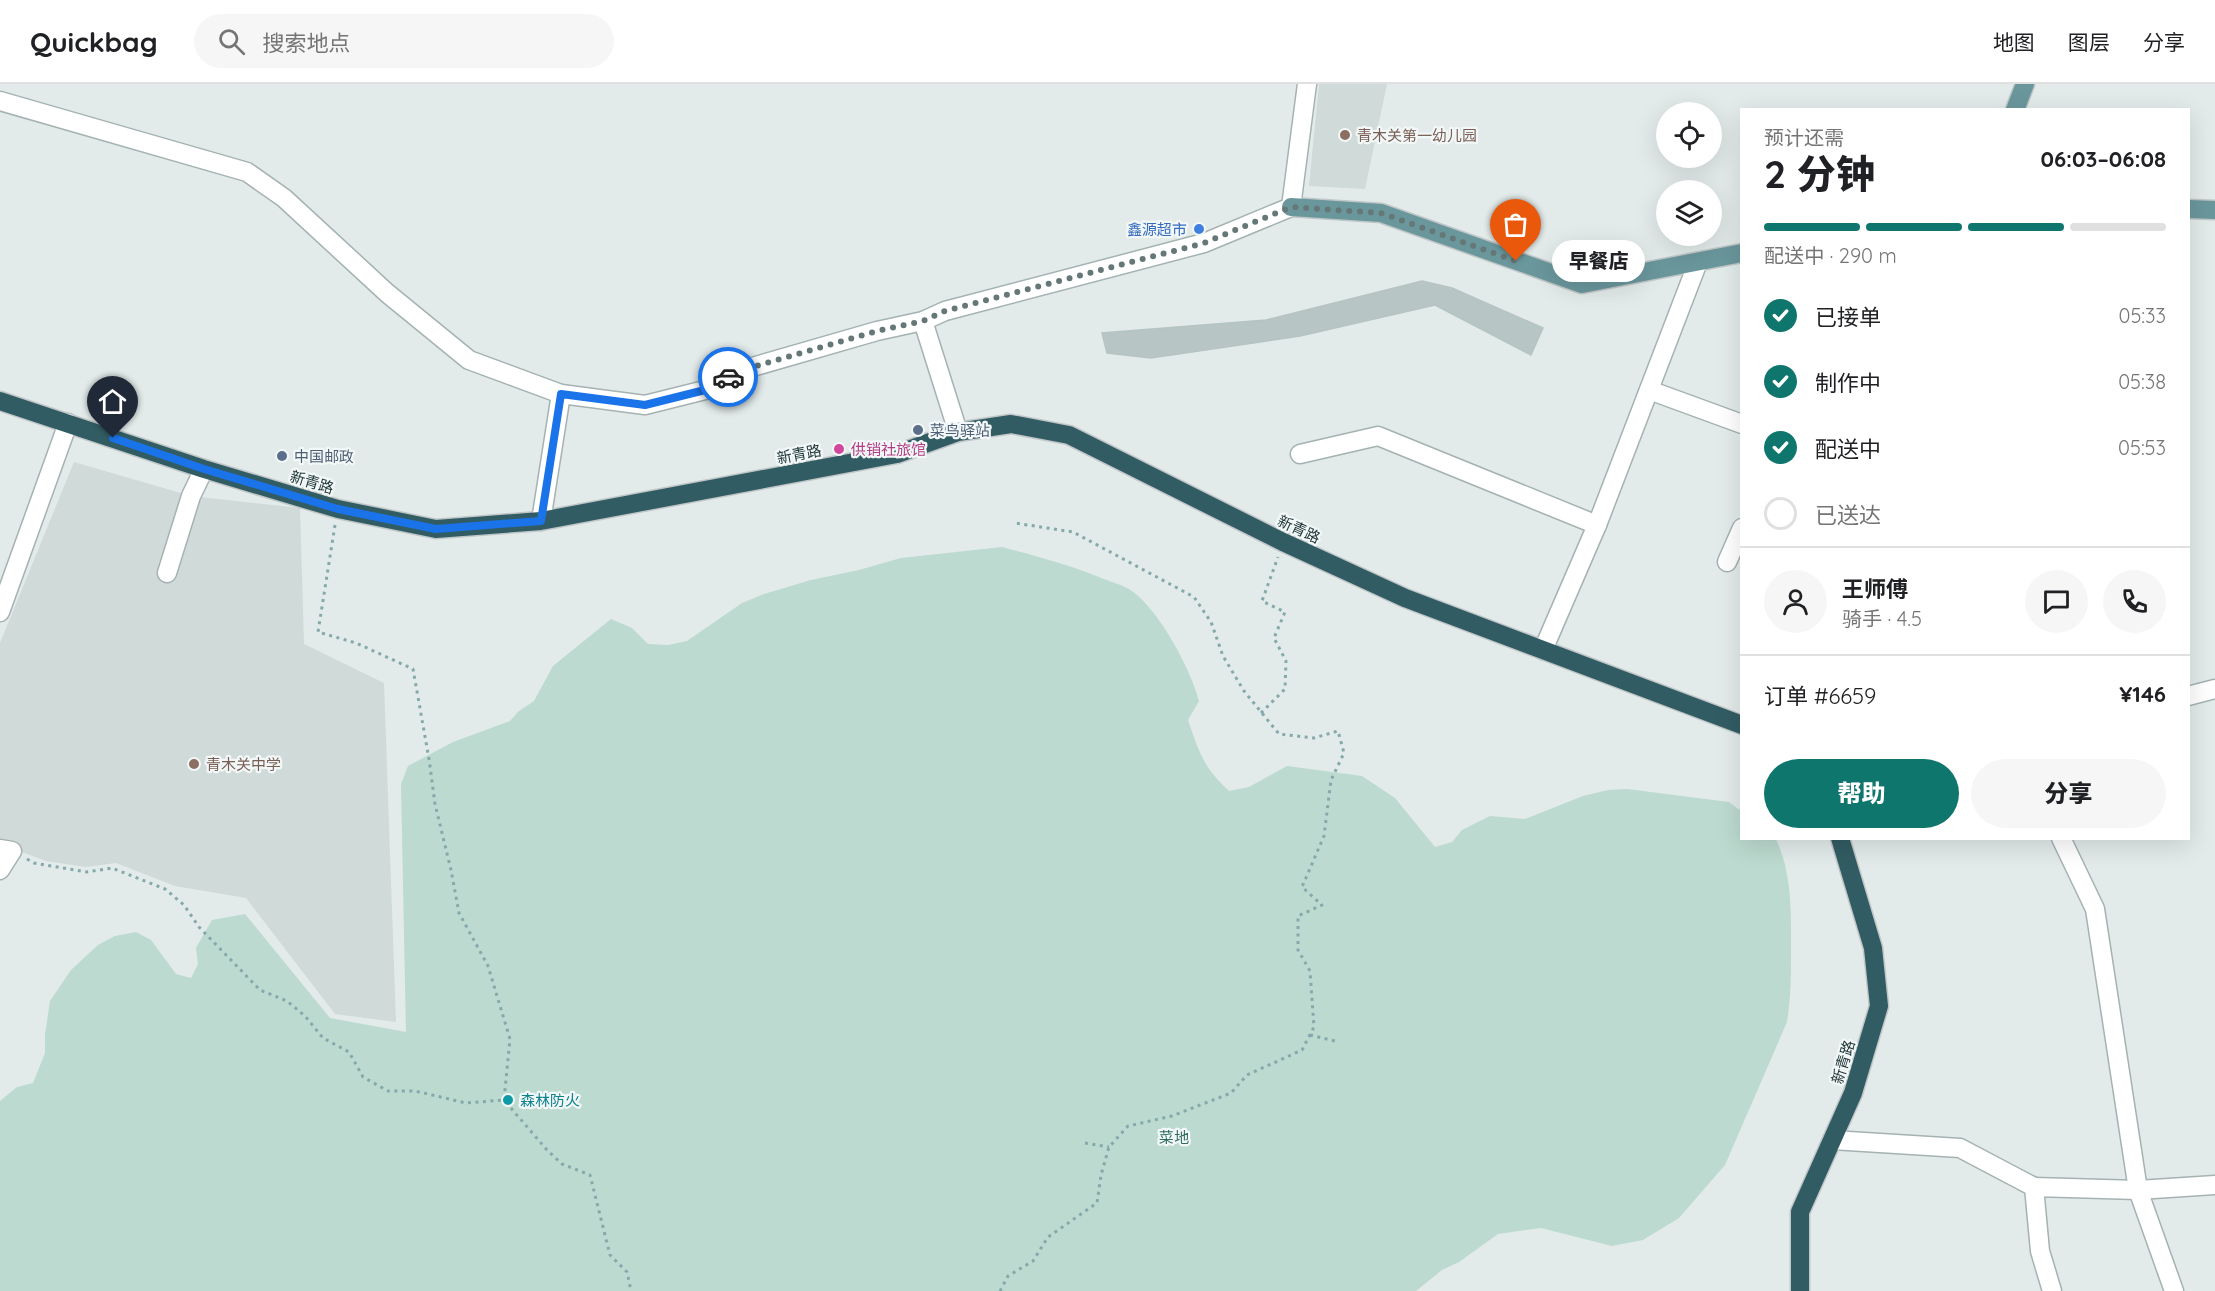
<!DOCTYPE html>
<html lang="zh">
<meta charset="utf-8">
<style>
:root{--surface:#fff;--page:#f6f6f6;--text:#202124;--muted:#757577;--line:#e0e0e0;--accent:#0f766e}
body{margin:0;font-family:Quicksand,"Noto Sans SC",sans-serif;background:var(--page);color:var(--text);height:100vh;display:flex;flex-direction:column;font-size:22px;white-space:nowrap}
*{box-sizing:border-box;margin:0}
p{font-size:20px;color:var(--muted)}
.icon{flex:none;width:33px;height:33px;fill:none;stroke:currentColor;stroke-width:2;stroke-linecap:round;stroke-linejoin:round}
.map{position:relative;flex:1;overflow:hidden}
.drawer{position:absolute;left:1740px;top:24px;width:450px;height:732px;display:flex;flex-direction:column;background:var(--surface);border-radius:0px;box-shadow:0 6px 24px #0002}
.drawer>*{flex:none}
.tools{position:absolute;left:1656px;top:18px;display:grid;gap:12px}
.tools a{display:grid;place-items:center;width:66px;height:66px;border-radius:50%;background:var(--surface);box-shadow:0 6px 24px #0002;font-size:30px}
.pin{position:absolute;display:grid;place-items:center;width:51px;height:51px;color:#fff;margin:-62px -26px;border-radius:50% 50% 50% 0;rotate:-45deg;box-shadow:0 0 6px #0007}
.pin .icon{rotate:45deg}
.courier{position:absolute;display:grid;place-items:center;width:60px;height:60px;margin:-30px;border:4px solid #1a73e8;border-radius:50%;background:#fff;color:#222;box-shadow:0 2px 8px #0007}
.bubble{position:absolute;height:42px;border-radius:21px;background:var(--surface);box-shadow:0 6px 24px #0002;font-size:20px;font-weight:800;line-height:42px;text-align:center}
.head em{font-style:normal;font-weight:800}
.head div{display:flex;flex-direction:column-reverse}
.head{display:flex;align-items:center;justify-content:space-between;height:102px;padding:0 24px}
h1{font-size:39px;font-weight:800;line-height:45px}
.bar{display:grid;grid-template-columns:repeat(4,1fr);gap:9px 6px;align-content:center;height:72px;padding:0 24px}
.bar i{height:8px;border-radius:4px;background:var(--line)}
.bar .active{background:var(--accent)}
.bar p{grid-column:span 4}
.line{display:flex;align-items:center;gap:15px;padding:0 24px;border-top:2px solid var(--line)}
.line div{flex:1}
.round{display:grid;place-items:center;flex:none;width:63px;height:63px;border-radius:32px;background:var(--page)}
ol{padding:0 24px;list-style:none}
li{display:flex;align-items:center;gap:18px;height:66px}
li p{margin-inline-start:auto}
li .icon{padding:6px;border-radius:50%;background:var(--accent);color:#fff;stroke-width:4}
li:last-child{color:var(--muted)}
li i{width:33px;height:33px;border:3px solid var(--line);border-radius:50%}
.button{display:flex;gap:12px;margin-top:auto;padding:12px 24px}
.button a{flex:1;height:69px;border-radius:36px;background:var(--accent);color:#fff;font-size:24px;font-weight:800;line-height:69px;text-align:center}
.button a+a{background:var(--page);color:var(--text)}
header{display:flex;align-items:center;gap:36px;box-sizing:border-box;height:84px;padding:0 30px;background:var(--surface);border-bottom:2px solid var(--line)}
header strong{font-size:28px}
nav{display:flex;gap:33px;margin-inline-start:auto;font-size:21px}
.search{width:420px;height:54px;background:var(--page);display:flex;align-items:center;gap:15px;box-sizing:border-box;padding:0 21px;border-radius:33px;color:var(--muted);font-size:22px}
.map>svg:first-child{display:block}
</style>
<header>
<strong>Quickbag</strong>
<div class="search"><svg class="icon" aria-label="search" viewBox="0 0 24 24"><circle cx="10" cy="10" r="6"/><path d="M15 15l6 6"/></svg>搜索地点</div>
<nav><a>地图</a><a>图层</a><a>分享</a></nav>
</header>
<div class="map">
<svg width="2215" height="1207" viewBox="0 0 2215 1207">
<rect width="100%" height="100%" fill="#e2ebea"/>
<g fill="#d0dad9">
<path d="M 1319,0 L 1387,0 L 1365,105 L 1309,102 Z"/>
<path d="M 74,378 L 191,412 L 300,424 L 304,560 L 384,599 L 396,938 L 335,930 L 246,814 L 175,802 L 116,779 L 86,783 L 46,777 L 0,760 L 0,559 Z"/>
</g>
<path fill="#bcdacf" d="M 1002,463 C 1035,472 1067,480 1099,493 C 1108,497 1120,500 1129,505 C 1157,522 1191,585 1199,617 L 1188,636 C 1199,668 1203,683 1229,707 L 1249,703 L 1287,682 L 1362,692 L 1395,714 L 1435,763 L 1452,758 L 1462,746 L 1490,732 L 1525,735 L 1583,712 L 1608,706 L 1627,705 L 1729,718 L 1741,727 L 1742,754 L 1776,755 C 1792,789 1791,827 1791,864 C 1791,889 1791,913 1787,938 L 1725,1081 L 1679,1134 L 1643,1156 L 1612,1162 L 1541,1144 L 1498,1150 L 1459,1178 L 1442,1186 L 1416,1207 L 0,1207 L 0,1017 L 17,1003 L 33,999 L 45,969 L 45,951 L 50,917 L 71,886 L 98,861 L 115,852 L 136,848 L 151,856 L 176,890 L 191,894 L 198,880 L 196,864 L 212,836 L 245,830 L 330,934 L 406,948 L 401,700 L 408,682 L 453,658 L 510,637 L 519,627 L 534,617 L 553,582 L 611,535 L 632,544 L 648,560 L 668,561 L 687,557 L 742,519 L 764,510 L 811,496 L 859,486 L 901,474 Z"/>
<path fill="#b7c5c4" stroke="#b5c4c3" stroke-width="1.5" d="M 1422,197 L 1452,204 L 1543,244 L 1531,271 L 1435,221 L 1300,252 L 1151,274 L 1107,269 L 1102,249 L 1266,236 Z"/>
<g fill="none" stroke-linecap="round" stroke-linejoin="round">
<defs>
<g id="minor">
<path d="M 0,17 L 247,88 L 284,114 L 387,209 L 469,276 L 561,310"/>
<path d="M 923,237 L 958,348"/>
<path d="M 1649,306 L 1742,340"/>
<path d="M 1300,370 L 1378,352 L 1597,441"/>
<path d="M 541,437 L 561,310 L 645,321 L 713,304 L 735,288 L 877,247 L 923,237 L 945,227 L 1204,159 L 1291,123 L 1307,0"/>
<path d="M 1727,478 L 1742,444"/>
<path d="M 167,489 L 191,412 L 204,385"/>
<path d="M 0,528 L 68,339"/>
<path d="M 1543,566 L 1597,441 L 1698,178"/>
<path d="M 2188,612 L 2215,605"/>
<path d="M 2061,754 L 2095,825 L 2138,1106 L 2174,1207"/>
<path d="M 0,765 L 12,767 L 0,786"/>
<path d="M 1832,1056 L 1960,1064 L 2034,1103"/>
<path d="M 2052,1207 L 2040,1167 L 2034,1103 L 2138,1106 L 2215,1101"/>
</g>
<g id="major">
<path d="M 2015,26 L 2025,0"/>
<path d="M 1291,123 L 1381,129 L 1582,200 L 1742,169"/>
<path d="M 2188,125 L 2215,126"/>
</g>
<g id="highway">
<path d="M 0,317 L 204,385 L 338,425 L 436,445 L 541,437 L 897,370 L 958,348 L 1011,340 L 1069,351 L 1283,458 L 1405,514 L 1742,641"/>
<path d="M 1800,1207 L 1800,1128 L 1853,1009 L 1879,922 L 1873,864 L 1840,754"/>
</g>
</defs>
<use href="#minor" stroke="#a5b2b2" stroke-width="21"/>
<use href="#major" stroke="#c1c7c8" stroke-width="21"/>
<use href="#highway" stroke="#c1c7c8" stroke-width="21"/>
<g stroke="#85a9ab" stroke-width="3" stroke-dasharray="3 4.5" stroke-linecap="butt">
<path d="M 335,441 L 318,548 L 356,559 L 413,585 L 429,675 L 435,720 L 451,786 L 459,829 L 488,882 L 510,955 L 504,1016 L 547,1066 L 562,1080 L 590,1091 L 610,1171 L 627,1188 L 631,1207"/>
<path d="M 1261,629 L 1285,605 L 1286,577 L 1274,554 L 1285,528 L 1262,517 L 1278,473"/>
<path d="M 27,775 L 34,779 L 87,788 L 112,784 L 165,805 L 184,821 L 199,843 L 260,906 L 287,917 L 305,932 L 323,954 L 349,968 L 363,993 L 388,1007 L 415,1007 L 466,1019 L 504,1016"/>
<path d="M 1310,951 L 1335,957"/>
<path d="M 1085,1059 L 1109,1063"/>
<path d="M 1000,1207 L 1008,1192 L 1033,1177 L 1048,1153 L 1097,1119 L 1101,1091 L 1109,1063 L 1128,1042 L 1172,1032 L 1231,1009 L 1247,991 L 1302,966 L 1314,943 L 1310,887 L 1298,866 L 1298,832 L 1322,821 L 1302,803 L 1324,752 L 1331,696 L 1344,669 L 1338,647 L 1314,654 L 1279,650 L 1244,607 L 1223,572 L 1211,538 L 1194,513 L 1073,448 L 1015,439"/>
</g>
<use href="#minor" stroke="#fff" stroke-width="18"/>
<use href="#major" stroke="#6a979c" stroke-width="18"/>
<use href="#highway" stroke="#325c63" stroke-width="18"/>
</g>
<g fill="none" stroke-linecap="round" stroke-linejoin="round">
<path stroke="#667778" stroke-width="6" stroke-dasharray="0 10.8" d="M 728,293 L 735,288 L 877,247 L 923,237 L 945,227 L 1204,159 L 1291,123 L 1381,129 L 1516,177"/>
<path stroke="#1a73e8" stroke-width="8" d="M 113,354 L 204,385 L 338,425 L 436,445 L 541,437 L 561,310 L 645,321 L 713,304 L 728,293"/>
</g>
<g fill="#8d6e63" stroke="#f2f7f7" stroke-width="2">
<circle cx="1345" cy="51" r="6"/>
<circle cx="194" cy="680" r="6"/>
</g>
<circle fill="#3f7fe0" stroke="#f2f7f7" stroke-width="2" cx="1199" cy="145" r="6"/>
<g fill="#5c6f8a" stroke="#f2f7f7" stroke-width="2">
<circle cx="918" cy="346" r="6"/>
<circle cx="282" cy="372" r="6"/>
</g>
<circle fill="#d1479c" stroke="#f2f7f7" stroke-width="2" cx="839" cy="365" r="6"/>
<circle fill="#0f9aa8" stroke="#f2f7f7" stroke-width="2" cx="508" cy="1016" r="6"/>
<g text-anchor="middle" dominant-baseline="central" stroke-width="4.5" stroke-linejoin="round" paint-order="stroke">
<g font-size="15" fill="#785e54" stroke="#f2f7f7" text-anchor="start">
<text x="1357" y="51">青木关第一幼儿园</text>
<text x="206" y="680">青木关中学</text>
</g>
<g font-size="15" fill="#366cbe" stroke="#f2f7f7" text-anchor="end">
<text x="1187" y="145">鑫源超市</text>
</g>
<g font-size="15" fill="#4e5e75" stroke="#f2f7f7" text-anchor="start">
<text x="930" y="346">菜鸟驿站</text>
<text x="294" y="372">中国邮政</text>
</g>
<g font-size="15" fill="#b23c85" stroke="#f2f7f7" text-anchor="start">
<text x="851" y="365">供销社旅馆</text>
</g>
<g font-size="15" fill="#23383a" stroke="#f2f7f7">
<text transform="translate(799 370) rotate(-11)">新青路</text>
<text transform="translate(312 398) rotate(17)">新青路</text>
<text transform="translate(1299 445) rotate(25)">新青路</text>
<text transform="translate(1843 978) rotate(-73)">新青路</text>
</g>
<g font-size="15" fill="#0d838f" stroke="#f2f7f7" text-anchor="start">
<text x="520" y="1016">森林防火</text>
</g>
<g font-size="15" fill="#316d5e" stroke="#f2f7f7">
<text x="1174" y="1053">菜地</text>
</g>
</g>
</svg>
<div class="tools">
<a><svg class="icon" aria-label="locate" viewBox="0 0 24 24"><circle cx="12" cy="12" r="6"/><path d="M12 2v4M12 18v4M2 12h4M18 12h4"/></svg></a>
<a><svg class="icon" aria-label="layers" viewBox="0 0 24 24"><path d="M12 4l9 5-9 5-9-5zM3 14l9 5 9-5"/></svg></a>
</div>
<div class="pin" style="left:1516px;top:177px;background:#ea580c"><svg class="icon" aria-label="bag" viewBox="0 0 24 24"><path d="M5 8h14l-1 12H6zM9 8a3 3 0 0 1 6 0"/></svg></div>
<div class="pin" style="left:113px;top:354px;background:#1f2937"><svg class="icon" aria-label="home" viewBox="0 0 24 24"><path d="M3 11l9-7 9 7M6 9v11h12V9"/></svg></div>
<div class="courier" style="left:728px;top:293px"><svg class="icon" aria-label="car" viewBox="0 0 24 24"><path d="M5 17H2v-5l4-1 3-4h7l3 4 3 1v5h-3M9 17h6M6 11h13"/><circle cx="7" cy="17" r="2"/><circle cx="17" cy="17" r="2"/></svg></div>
<div class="bubble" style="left:1552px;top:156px;width:93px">早餐店</div>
<section class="drawer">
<div class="head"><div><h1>2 分钟</h1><p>预计还需</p></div><em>06:03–06:08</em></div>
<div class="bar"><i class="active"></i><i class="active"></i><i class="active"></i><i></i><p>配送中 · 290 m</p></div>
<ol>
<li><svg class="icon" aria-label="check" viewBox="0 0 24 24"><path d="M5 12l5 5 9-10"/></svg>已接单<p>05:33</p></li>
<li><svg class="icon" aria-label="check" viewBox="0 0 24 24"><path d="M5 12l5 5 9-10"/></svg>制作中<p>05:38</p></li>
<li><svg class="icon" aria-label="check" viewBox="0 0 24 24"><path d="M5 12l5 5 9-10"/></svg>配送中<p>05:53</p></li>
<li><i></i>已送达</li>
</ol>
<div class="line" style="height:108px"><a class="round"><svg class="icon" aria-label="person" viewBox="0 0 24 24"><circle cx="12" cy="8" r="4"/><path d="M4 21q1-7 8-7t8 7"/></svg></a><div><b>王师傅</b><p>骑手 · 4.5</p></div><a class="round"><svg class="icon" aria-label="chat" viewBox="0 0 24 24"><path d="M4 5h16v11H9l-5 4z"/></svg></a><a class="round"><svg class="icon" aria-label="phone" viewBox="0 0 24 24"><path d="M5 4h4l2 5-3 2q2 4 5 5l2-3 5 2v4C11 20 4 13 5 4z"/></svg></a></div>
<div class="line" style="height:78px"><div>订单 #6659</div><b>¥146</b></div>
<div class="button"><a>帮助</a><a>分享</a></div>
</section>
</div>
